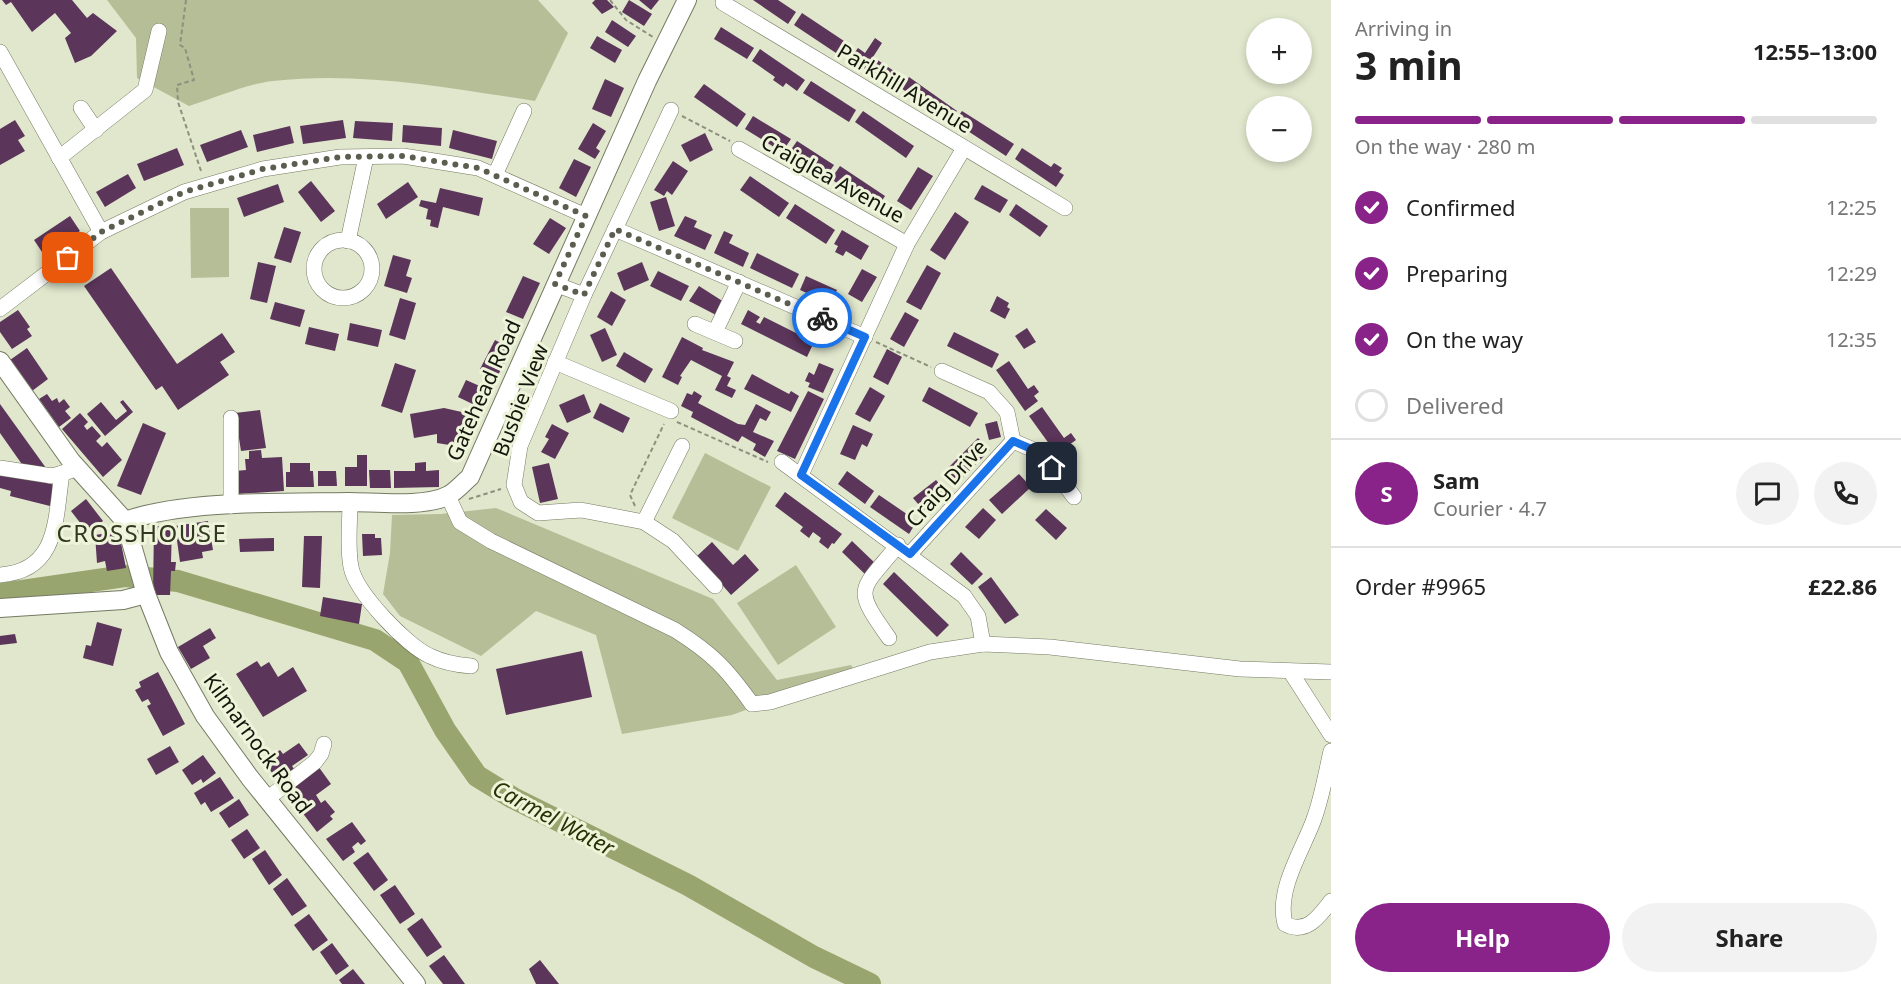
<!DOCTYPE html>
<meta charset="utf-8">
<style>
:root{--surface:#fff;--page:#f2f2f2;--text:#222;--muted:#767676;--line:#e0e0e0;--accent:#892289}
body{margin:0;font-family:"Noto Sans",sans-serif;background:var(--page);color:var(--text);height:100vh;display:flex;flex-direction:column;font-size:22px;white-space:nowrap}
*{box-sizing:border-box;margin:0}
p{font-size:20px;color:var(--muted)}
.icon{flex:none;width:33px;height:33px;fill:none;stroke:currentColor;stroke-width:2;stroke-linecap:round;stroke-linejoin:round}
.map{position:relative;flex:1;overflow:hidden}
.drawer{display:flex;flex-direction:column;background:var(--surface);width:570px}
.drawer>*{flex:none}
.fabs{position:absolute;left:1246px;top:18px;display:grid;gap:12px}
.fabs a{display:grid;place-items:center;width:66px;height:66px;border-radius:50%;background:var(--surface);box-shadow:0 3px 9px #0003;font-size:30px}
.pin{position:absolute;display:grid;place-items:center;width:51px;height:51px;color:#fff;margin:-26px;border-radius:12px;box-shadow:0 3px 9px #0006}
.courier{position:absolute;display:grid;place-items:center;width:60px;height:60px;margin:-30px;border:4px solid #1a73e8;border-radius:50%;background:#fff;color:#222;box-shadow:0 2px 8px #0007}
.head em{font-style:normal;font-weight:700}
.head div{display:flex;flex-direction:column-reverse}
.head{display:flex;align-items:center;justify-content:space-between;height:102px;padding:0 24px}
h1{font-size:39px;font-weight:700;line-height:45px}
.bar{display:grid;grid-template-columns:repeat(4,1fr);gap:9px 6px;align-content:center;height:72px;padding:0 24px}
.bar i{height:8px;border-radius:4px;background:var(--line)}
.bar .current{background:var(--accent)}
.bar p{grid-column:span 4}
.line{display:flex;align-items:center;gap:15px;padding:0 24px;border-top:2px solid var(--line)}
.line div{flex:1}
.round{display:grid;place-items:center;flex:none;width:63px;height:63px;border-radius:32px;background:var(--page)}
ol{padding:0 24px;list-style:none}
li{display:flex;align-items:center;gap:18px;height:66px}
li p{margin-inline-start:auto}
li .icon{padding:6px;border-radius:50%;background:var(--accent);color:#fff;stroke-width:4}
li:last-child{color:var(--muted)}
li i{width:33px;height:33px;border:3px solid var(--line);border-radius:50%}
.button{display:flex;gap:12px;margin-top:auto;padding:12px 24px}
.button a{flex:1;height:69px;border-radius:36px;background:var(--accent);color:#fff;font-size:24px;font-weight:700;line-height:69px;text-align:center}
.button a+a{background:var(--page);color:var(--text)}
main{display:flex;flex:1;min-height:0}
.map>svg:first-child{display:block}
</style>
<main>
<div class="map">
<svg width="1331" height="984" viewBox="0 0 1331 984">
<rect width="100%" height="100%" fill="#e0e7cc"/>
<g fill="#b5be97">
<path d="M 107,0 L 538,0 L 568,33 L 535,101 C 450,88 360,71 273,81 C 246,84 216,98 189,106 L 137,78 L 136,38 Z"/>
<path d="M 190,208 L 229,208 L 229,277 L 191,278 Z"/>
<path d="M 705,453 L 771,487 L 738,551 L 672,518 Z"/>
<path d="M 496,508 L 713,599 L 777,680 L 851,665 L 854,670 L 732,715 L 622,734 L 596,635 L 536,611 L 481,656 L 400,616 L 383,594 L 390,553 L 392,515 L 441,514 Z"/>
<path d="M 796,565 L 836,627 L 778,665 L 737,603 Z"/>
</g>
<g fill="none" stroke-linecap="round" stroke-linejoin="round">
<path stroke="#99a56e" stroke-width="22" d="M 0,594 L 125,576 L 178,581 L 375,640 L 408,662 L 445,730 L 477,776 L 513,798 L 688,885 L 814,957 L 870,984"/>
</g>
<g fill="#5b355a">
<path d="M 2,0 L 72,0 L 87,18 L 93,13 L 117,31 L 91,56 L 75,63 L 65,38 L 71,33 L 55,13 L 32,32 L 11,2 L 6,5 Z"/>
<path d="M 595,0 L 607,0 L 614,7 L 602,14 L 592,3 Z"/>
<path d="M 629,0 L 652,14 L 644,26 L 622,12 Z"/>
<path d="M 639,0 L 659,0 L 651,10 Z"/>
<path d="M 753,0 L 778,0 L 796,12 L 788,24 Z"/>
<path d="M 802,13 L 850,45 L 842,57 L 794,25 Z"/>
<path d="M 612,20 L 636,36 L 628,47 L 605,32 Z"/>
<path d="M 721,27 L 754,48 L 747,59 L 714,39 Z"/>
<path d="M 597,36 L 622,50 L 615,63 L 590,48 Z"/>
<path d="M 875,38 L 882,43 L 873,57 L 900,75 L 892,87 L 850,59 L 858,48 L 865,53 Z"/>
<path d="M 760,49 L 805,80 L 797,91 L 786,83 L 783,87 L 773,80 L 775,77 L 752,61 Z"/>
<path d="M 909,77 L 957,111 L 948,122 L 901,88 Z"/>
<path d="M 605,79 L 624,88 L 611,117 L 592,109 Z"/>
<path d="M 811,81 L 856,110 L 849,122 L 803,93 Z"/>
<path d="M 704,84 L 746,114 L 737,127 L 694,97 Z"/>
<path d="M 863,111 L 914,146 L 906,158 L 855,122 Z"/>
<path d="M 962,111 L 1014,144 L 1006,156 L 954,122 Z"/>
<path d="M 753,116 L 791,139 L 782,152 L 745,129 Z"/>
<path d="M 15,120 L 25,136 L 18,140 L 25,151 L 0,165 L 0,129 Z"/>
<path d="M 343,120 L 346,138 L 303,144 L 300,126 Z"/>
<path d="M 355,121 L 393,123 L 392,141 L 353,138 Z"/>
<path d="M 593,123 L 606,131 L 596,148 L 600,151 L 595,159 L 578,149 Z"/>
<path d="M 403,125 L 442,128 L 441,146 L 402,142 Z"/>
<path d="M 290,126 L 294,143 L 257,152 L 253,135 Z"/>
<path d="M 241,130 L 248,147 L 207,162 L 200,145 Z"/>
<path d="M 453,130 L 497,141 L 492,159 L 449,148 Z"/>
<path d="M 705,133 L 713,150 L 690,162 L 681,145 Z"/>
<path d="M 797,141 L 834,165 L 825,178 L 788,154 Z"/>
<path d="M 177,148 L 184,165 L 144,181 L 137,164 Z"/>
<path d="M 1022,148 L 1051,167 L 1054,163 L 1062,168 L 1059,172 L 1064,175 L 1056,187 L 1015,159 Z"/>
<path d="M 574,159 L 591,167 L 576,197 L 559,188 Z"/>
<path d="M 673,161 L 688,171 L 672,195 L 667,191 L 664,196 L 654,190 Z"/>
<path d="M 840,166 L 885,196 L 876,210 L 831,179 Z"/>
<path d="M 918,167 L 933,176 L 911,210 L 897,201 Z"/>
<path d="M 128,174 L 136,188 L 105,207 L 96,192 Z"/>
<path d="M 750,176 L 789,203 L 779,217 L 740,190 Z"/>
<path d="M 311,181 L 335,211 L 321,222 L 298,192 Z"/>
<path d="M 408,182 L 418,197 L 386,219 L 377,204 Z"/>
<path d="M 278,184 L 284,202 L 244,217 L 237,198 Z"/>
<path d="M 982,185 L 1008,200 L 1000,213 L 974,199 Z"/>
<path d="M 440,188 L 483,198 L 479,216 L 443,207 L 438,228 L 430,226 L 431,220 L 426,219 L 428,209 L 419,206 L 421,200 L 436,203 Z"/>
<path d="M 666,197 L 675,226 L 659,231 L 650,202 Z"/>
<path d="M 795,204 L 835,230 L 826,244 L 786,218 Z"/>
<path d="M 1016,204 L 1048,226 L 1040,237 L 1009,215 Z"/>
<path d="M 955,212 L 969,222 L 945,260 L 930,250 Z"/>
<path d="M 70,216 L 80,231 L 44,255 L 34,240 Z"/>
<path d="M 685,216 L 697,221 L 694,227 L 712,235 L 705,250 L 674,236 Z"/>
<path d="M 550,218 L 566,228 L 549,254 L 533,244 Z"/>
<path d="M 284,227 L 301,232 L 291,263 L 274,258 Z"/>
<path d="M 842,230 L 869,246 L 861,260 L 846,251 L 843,256 L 835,252 L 838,246 L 834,244 Z"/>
<path d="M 724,231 L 733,235 L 729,243 L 749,253 L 743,267 L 714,253 Z"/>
<path d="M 757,253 L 799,274 L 792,288 L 750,268 Z"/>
<path d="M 393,255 L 411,260 L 406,276 L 412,278 L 407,293 L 384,286 Z"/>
<path d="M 258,262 L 276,266 L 267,303 L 250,299 Z"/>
<path d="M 642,262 L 649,280 L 624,291 L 617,273 Z"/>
<path d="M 927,265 L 941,273 L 921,310 L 906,302 Z"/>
<path d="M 111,268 L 177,364 L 222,333 L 235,352 L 220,362 L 229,375 L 178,410 L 162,386 L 156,390 L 84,286 Z"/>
<path d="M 862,269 L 877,277 L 862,302 L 848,294 Z"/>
<path d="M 658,271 L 689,286 L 681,301 L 650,286 Z"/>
<path d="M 523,276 L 540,283 L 523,319 L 506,312 Z"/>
<path d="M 806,276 L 837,290 L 831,304 L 800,290 Z"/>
<path d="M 699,286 L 724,302 L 716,315 L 689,301 Z"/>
<path d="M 611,291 L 626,300 L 612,326 L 597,317 Z"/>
<path d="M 997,296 L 1009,303 L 1007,307 L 1010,309 L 1005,319 L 990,311 Z"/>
<path d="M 400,298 L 416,303 L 405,340 L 389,335 Z"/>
<path d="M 275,302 L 305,310 L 300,327 L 270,319 Z"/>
<path d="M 18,310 L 30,327 L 27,329 L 32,336 L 12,349 L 0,332 L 0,322 Z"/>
<path d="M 748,310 L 760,317 L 756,322 L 760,324 L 764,317 L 814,342 L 807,357 L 741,324 Z"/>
<path d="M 905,312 L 919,320 L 904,347 L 890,339 Z"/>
<path d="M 350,323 L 382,330 L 378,347 L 347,340 Z"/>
<path d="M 309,327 L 339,334 L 335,351 L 305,344 Z"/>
<path d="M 605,328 L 617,355 L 602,362 L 590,335 Z"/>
<path d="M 1027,328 L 1036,342 L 1024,349 L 1015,336 Z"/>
<path d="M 954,332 L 999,354 L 992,368 L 947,346 Z"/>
<path d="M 682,337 L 703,348 L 702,350 L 734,362 L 727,376 L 731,378 L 727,386 L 736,390 L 732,398 L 715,390 L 722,376 L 691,360 L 680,376 L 682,377 L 678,385 L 662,377 Z"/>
<path d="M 495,340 L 512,349 L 497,377 L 480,369 Z"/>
<path d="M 27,348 L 48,379 L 32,391 L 10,360 Z"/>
<path d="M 887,349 L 902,357 L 888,385 L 873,377 Z"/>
<path d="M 624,352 L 653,369 L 645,383 L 616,366 Z"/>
<path d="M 1009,361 L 1028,389 L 1034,385 L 1039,392 L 1034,396 L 1038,401 L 1025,411 L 996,370 Z"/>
<path d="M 395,363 L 416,370 L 402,413 L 381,406 Z"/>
<path d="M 819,363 L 834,369 L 823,393 L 808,387 L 810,383 L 805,381 L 809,372 L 814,375 Z"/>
<path d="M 752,374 L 789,394 L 791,391 L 799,396 L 791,412 L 744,389 Z"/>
<path d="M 466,380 L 491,391 L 483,409 L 458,397 Z"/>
<path d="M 870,387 L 885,396 L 870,422 L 855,414 Z"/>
<path d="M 929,387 L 978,413 L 970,427 L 922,401 Z"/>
<path d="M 694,391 L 702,396 L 698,403 L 738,424 L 745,425 L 756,404 L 771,412 L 766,421 L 760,418 L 753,432 L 774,441 L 765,457 L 753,450 L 756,444 L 742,436 L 738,442 L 691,417 L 693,412 L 681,406 L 687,393 L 692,395 Z"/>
<path d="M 808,391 L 824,399 L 795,459 L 777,451 Z"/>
<path d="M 47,394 L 52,401 L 57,398 L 59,403 L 64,399 L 70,407 L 65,411 L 71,418 L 59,427 L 39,399 Z"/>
<path d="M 584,394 L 591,412 L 567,423 L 559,405 Z"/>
<path d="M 123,400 L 133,412 L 105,436 L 87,414 L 101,402 L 116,420 L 127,411 L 120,402 Z"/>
<path d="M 600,403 L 630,418 L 623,433 L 593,418 Z"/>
<path d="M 0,404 L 46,468 L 26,470 L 0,433 Z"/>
<path d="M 1042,407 L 1064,438 L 1071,433 L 1076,440 L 1069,445 L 1073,450 L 1060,459 L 1029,416 Z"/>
<path d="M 444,408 L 475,415 L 462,447 L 437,443 L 437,434 L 414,438 L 410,414 Z"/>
<path d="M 260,410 L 266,448 L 241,451 L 235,413 Z"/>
<path d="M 80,413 L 88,422 L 84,426 L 87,430 L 92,426 L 101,436 L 96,441 L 102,447 L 107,442 L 122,460 L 103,477 L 62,429 Z"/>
<path d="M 997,421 L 1001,437 L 989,440 L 985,424 Z"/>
<path d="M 143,423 L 166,433 L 141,495 L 117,486 Z"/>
<path d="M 552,424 L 569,433 L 555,459 L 541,452 L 549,439 L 545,437 Z"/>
<path d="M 853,425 L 873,434 L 867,447 L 862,444 L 855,460 L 840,454 Z"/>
<path d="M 978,438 L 990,450 L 955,485 L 943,473 Z"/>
<path d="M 261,450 L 262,458 L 282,457 L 284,491 L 236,494 L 235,471 L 246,470 L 245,459 L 249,459 L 249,451 Z"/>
<path d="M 357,455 L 367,455 L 367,486 L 345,486 L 345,467 L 357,467 Z"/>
<path d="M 426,462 L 426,471 L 439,470 L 439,487 L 394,488 L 394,471 L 415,471 L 415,463 Z"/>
<path d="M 290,463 L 310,463 L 310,471 L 313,471 L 314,487 L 286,487 L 286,472 L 290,472 Z"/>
<path d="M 549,463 L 558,499 L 540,503 L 532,467 Z"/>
<path d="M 369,470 L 390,470 L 391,488 L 370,488 Z"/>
<path d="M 318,471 L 336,471 L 337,486 L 318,486 Z"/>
<path d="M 847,471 L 874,491 L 865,504 L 838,484 Z"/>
<path d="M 0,472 L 55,485 L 50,506 L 10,496 L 11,491 L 0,488 Z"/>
<path d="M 1019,474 L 1031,487 L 1002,514 L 989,500 Z"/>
<path d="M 936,480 L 947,492 L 924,511 L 913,498 Z"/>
<path d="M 785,492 L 842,534 L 834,544 L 832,543 L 828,549 L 819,542 L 821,538 L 813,532 L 809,538 L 800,531 L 803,527 L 775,506 Z"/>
<path d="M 879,495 L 917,521 L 909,534 L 870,507 Z"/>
<path d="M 86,499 L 103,521 L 88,533 L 71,511 Z"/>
<path d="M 983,508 L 996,520 L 979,539 L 965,527 Z"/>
<path d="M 1046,509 L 1067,528 L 1056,540 L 1035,520 Z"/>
<path d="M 208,521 L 213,550 L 202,552 L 203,558 L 180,562 L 175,526 Z"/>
<path d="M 154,526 L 172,527 L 171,562 L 176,562 L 175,571 L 171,571 L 170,595 L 153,595 Z"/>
<path d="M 114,532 L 116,544 L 121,543 L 126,568 L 107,571 L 105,561 L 97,563 L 95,535 Z"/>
<path d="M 362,534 L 375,534 L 375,538 L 381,538 L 382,555 L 363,556 Z"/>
<path d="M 304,536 L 322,536 L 320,588 L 302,587 Z"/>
<path d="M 274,538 L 274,551 L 240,552 L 239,539 Z"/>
<path d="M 852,541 L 878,566 L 868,577 L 842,552 Z"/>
<path d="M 712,542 L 733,565 L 745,554 L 759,570 L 731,595 L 697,556 Z"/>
<path d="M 961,552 L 983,574 L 972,585 L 950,564 Z"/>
<path d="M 894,572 L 949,625 L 937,637 L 883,584 Z"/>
<path d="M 991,577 L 1019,615 L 1005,624 L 978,587 Z"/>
<path d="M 323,597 L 362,604 L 359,624 L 320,616 Z"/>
<path d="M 97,622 L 122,629 L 113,666 L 83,658 L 86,645 L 91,646 Z"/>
<path d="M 210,628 L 216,638 L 203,646 L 210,658 L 191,669 L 178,647 Z"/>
<path d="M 15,634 L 17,643 L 0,645 L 0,636 Z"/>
<path d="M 582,651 L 592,697 L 506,715 L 496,669 Z"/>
<path d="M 257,661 L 261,667 L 269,662 L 278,677 L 293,667 L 307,691 L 263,717 L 236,674 Z"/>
<path d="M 158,672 L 185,724 L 163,736 L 147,706 L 151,704 L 148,699 L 142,702 L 135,690 L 141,687 L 139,682 Z"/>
<path d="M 299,743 L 308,755 L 292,766 L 297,773 L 281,785 L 264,762 L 280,750 L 283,754 Z"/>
<path d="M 170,746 L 179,762 L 156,775 L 147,759 Z"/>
<path d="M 203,755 L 216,773 L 203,783 L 201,779 L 192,785 L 182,770 Z"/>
<path d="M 318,766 L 331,784 L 316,795 L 321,803 L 325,800 L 335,812 L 330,816 L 333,819 L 317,832 L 286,791 Z"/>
<path d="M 220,777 L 234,798 L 211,812 L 205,802 L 201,805 L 194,793 Z"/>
<path d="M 239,799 L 249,815 L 229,828 L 219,813 Z"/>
<path d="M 352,822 L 366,841 L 361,845 L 358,842 L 352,847 L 355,852 L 343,861 L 326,839 Z"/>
<path d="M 247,829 L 260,848 L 244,859 L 231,840 Z"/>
<path d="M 265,850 L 282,875 L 269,885 L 252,859 Z"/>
<path d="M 368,852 L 388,880 L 374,891 L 353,863 Z"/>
<path d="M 287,878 L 307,906 L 292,916 L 273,889 Z"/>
<path d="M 395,885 L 415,914 L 400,924 L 380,895 Z"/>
<path d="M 309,914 L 328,940 L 313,951 L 294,925 Z"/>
<path d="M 422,918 L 442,947 L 427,957 L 407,929 Z"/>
<path d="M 332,943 L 349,966 L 336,975 L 320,952 Z"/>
<path d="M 444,955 L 465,984 L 443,984 L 429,966 Z"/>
<path d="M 540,960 L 559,984 L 536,984 L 529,969 Z"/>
<path d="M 353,969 L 365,984 L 342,984 L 339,980 Z"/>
</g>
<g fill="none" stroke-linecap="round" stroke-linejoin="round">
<defs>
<g id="minor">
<path d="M 723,3 L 1065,208"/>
<path d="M 0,52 L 101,232"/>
<path d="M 81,108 L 96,130"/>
<path d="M 671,110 L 584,295 L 520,446 L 514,485 L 521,502 L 538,513 L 581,510 L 644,522 L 673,541 L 715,586"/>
<path d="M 739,149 L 907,244"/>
<path d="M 59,158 L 145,90 L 159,31"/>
<path d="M 495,175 L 524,111"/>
<path d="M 615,229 L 865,337"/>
<circle cx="343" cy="269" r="29"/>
<path d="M 348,241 L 366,157"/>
<path d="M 555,284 L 584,295"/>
<path d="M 0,309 L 101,232 L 184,192 L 263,169 L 340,157 L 403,156 L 478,168 L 586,216"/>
<path d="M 695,324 L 735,341"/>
<path d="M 715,332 L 739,282"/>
<path d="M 555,362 L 671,411"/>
<path d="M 231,418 L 231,506"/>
<path d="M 1013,441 L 1041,453 L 1074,497"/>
<path d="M 782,462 L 964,596 L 978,616 L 983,644"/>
<path d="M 0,468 L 52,476 L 70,471"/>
<path d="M 801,475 L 907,244 L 964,148"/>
<path d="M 448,496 L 460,522 L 491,541 L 675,630 C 713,654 726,668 752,704 L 770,702 L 930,652 L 983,644 L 1050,647 L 1240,669 L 1331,672"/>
<path d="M 350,502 C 350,523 347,547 351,567 C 356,593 407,646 430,656 C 442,662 458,665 471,666"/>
<path d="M 644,522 L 682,446"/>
<path d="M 910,554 L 1013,441 L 1007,412 L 989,392 L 942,371"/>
<path d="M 0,575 C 59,571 55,519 62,473"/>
<path d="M 889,638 C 852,586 860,592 898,545"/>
<path d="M 1290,671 L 1331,735"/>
<path d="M 1331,751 C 1326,773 1322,797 1314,819 C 1303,850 1276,889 1285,924 C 1306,935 1319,917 1331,901"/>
<path d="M 267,799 L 315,762 L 321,754 L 324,744"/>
</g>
<g id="major">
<path d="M 0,361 L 71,461 L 125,521 L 146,594 L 169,652 L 205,716 L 250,778 L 416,984"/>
<path d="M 125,521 C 185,500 283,503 349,502 C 375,502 425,508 449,495 C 456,491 463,483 470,477 L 647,81 L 687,0"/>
<path d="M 0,608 L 123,600 L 146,594"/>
</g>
</defs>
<use href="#minor" stroke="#747a62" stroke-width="16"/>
<use href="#major" stroke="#747a62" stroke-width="20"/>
<g stroke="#8c917d" stroke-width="2" stroke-dasharray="4.5 3" stroke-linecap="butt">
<path d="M 186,0 L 180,45 L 185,48 L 194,80 L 177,85 L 178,102 L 201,171"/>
<path d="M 610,0 L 626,20 L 653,37"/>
<path d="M 682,116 L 730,141"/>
<path d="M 876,342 L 931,367"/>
<path d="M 677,422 L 768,462"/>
<path d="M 469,499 L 501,489"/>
<path d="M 635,506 L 630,495 L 664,424"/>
</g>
<use href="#minor" stroke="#fff" stroke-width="15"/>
<use href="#major" stroke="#fff" stroke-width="18"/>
</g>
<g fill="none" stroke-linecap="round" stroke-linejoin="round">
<path stroke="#5b5e4f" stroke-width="6" stroke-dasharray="0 10.8" d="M 68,258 L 101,232 L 184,192 L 263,169 L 340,157 L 403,156 L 478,168 L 586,216 L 555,284 L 584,295 L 615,229 L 822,318"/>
<path stroke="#1a73e8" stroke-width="8" d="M 822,318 L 865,337 L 801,475 L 910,554 L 1013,441 L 1041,453 L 1052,468"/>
</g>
<g text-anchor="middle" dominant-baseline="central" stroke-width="6" stroke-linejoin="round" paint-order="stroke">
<g font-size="21" fill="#13150c" stroke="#edf4d9">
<text transform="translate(905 88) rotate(31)">Parkhill Avenue</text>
<text transform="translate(833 178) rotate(29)">Craiglea Avenue</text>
<text transform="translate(483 390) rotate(-66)">Gatehead Road</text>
<text transform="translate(520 400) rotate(-69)">Busbie View</text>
<text transform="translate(946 483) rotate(-48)">Craig Drive</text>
<text transform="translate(258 743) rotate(54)">Kilmarnock Road</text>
</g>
<g font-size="22" font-style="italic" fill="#293004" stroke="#edf4d9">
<text transform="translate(554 817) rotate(28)">Carmel Water</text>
</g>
<g font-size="24" letter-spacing="1.5" fill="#323721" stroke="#edf4d9">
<text x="142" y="532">CROSSHOUSE</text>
</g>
</g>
</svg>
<div class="fabs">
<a>+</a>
<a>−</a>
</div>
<div class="pin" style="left:68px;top:258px;background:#ea580c"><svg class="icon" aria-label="bag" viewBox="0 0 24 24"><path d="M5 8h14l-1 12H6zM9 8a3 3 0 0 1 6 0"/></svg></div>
<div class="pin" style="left:1052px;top:468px;background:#1f2937"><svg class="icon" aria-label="home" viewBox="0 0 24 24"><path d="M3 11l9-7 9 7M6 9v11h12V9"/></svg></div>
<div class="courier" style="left:822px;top:318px"><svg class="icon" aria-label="bike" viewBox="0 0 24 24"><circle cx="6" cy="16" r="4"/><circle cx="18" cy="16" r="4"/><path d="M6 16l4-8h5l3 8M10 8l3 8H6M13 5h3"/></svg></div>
</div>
<section class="drawer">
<div class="head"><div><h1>3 min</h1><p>Arriving in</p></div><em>12:55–13:00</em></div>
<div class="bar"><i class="current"></i><i class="current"></i><i class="current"></i><i></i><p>On the way · 280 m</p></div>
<ol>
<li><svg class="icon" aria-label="check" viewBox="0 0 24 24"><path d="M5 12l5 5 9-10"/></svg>Confirmed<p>12:25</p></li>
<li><svg class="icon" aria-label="check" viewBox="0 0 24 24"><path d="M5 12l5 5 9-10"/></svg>Preparing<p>12:29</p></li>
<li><svg class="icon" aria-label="check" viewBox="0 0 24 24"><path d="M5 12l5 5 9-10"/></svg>On the way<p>12:35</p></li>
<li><i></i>Delivered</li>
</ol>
<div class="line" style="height:108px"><b class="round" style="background:var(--accent);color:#fff">S</b><div><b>Sam</b><p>Courier · 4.7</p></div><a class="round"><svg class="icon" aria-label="chat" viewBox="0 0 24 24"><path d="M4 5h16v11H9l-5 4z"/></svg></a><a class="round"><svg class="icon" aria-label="phone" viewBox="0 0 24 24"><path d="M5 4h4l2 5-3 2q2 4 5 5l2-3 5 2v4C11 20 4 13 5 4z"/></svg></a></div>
<div class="line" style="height:78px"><div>Order #9965</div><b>£22.86</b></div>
<div class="button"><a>Help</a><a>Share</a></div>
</section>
</main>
